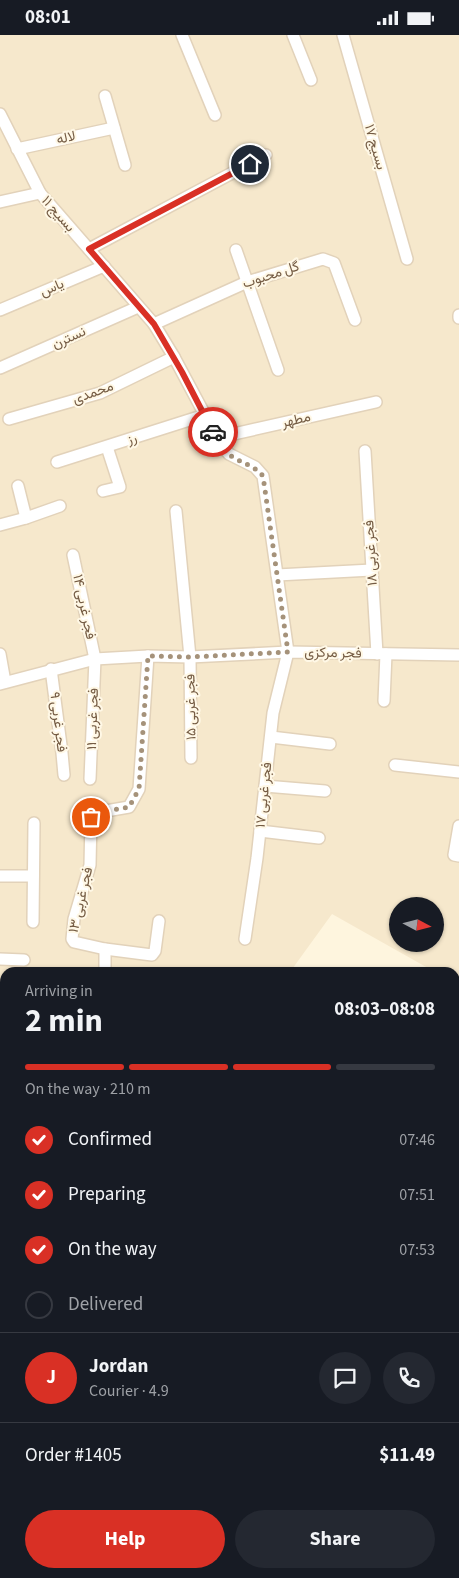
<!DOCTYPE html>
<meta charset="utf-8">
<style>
:root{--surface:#171b24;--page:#242831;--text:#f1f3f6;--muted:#9ea1a6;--line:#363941;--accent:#d93025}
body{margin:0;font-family:"Source Sans 3",Vazirmatn,sans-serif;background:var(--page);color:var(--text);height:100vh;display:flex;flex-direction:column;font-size:19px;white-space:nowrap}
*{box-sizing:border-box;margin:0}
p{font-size:16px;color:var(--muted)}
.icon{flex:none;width:28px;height:28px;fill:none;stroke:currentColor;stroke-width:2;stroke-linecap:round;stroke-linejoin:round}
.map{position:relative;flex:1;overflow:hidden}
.drawer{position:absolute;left:0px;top:932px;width:460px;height:611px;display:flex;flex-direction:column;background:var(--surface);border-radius:15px 15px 0 0;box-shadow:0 1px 4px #0004}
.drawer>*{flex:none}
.needle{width:32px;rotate:97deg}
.buttons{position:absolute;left:389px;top:862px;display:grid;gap:10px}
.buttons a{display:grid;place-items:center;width:55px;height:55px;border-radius:50%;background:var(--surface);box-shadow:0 1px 4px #0004;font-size:25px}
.pin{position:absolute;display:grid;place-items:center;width:42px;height:42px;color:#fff;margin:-21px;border:2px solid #fff;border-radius:50%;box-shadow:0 1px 5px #0007}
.courier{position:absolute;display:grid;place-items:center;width:50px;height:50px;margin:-25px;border:4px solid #d93025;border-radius:50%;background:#fff;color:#222;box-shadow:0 1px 6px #0007}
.head em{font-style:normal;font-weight:700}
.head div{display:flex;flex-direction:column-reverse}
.head{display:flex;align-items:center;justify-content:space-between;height:85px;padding:0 25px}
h1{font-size:32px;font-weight:700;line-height:38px}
.bar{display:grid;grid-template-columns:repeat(4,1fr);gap:8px 5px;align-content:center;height:60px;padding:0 25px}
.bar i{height:6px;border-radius:4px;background:var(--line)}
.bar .selected{background:var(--accent)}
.bar p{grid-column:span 4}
.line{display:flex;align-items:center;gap:12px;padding:0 25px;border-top:1px solid var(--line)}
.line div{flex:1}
.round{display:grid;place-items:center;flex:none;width:52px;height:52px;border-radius:26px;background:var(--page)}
ol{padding:0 25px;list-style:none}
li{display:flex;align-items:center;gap:15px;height:55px}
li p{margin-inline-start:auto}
li .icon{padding:5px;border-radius:50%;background:var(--accent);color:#fff;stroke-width:4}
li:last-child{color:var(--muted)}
li i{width:28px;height:28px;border:2px solid var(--line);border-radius:50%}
.button{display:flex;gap:10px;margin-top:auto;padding:10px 25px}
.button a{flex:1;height:58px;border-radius:30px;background:var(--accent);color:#fff;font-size:20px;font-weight:700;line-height:58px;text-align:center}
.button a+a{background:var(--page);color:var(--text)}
.status{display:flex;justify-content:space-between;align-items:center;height:35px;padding:0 25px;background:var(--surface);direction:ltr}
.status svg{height:14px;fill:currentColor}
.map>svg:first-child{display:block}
</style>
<div class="status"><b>08:01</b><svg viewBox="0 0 49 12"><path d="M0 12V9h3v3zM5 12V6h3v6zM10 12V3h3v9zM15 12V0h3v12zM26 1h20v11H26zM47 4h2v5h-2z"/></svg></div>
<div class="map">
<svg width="459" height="1543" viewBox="0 0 459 1543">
<rect width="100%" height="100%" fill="#fef5de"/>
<path fill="#f6e8cc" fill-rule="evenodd" d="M 0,0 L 459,0 L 459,951 L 455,949 L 455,938 L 435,937 L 332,879 L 290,937 L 5,938 L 5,1243 L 0,1237 ZM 398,871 L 435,871 L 435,909 L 398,909 Z"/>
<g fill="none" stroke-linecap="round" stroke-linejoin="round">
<defs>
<g id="minor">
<path d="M 182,0 L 215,80"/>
<path d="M 293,0 L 311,45"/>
<path d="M 343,0 L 407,224"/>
<path d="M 105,61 L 125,130"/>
<path d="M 0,79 L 40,158 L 154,289 L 174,322 L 205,380 L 216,403 L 229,419 L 255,432 L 263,441 L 288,617 L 273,678 L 257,823 L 245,904"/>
<path d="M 17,114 L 114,93"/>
<path d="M 0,167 L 40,158"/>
<path d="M 89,214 L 266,120"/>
<path d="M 236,215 L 278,335"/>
<path d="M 0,275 L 104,231"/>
<path d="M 459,280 L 459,283"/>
<path d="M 154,289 L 247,247 L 323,224 L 334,228 L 355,285"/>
<path d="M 0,333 L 138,272"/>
<path d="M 9,384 L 100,358 L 174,322"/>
<path d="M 216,403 L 376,367"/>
<path d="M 365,416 L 377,619"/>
<path d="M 57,427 L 205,380"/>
<path d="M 18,451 L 26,483"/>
<path d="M 103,456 L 120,452 L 107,412"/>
<path d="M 176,476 L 190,622 L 191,723"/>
<path d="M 0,490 L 26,483 L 60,471"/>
<path d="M 73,520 L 95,624 L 90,744"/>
<path d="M 277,540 L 372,535"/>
<path d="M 0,619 L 5,647"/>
<path d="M 148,621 L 139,754 L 129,772 L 100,777 L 91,782 L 90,830 L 74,884 L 72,904 L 74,907 L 105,914 L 152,920 L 155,916 L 159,886"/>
<path d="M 51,634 L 62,718 L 64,740"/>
<path d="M 0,649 L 95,624 L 148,621 L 190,622 L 288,617 L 459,620"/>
<path d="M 384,666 L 386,619"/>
<path d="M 271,702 L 330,709"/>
<path d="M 395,730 L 459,737"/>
<path d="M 265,751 L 325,756"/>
<path d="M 459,791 L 454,820 L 459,821"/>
<path d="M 260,796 L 319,803"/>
<path d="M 0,841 L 33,841"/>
<path d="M 33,887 L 34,788"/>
<path d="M 0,924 L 24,925"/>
<path d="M 105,938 L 105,914"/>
<path d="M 0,1036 L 5,1037"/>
<path d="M 455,1512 L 459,1511"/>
<path d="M 248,1539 L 249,1543"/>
<path d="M 442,1539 L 442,1543"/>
</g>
</defs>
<use href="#minor" stroke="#e2d2ba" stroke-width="14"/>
<use href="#minor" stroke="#fff" stroke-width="11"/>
</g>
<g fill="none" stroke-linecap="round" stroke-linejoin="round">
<path stroke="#a5927a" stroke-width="5" stroke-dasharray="0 9" d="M 91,782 L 100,777 L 129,772 L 139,754 L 148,621 L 190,622 L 288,617 L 263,441 C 252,429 245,430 233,422 C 224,417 217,405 213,397"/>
<path stroke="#d93025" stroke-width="6" d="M 213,397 L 182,337 L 154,289 L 89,214 L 250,129"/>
</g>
<g text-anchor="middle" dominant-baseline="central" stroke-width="4" stroke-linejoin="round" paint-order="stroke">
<g font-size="14" fill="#755c44" stroke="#fff8e6">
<text transform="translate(66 103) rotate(-12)">لاله</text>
<text transform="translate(375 112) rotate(74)">بسیج ۱۷</text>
<text transform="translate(58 179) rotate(49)">بسیج ۱۱</text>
<text transform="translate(271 240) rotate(-18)">گل محبوب</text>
<text transform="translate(52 253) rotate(-23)">یاس</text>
<text transform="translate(69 303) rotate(-24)">نسترن</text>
<text transform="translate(93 358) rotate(-20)">محمدی</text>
<text transform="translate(296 385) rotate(-13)">مطهر</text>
<text transform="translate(132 404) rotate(-18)">رز</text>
<text transform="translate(371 518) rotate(-93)">فجر غربی ۱۸</text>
<text transform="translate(84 572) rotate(78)">فجر غربی ۱۴</text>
<text transform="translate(333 618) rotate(1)">فجر مرکزی</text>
<text transform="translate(191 672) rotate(-91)">فجر غربی ۱۵</text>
<text transform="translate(93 684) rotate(-88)">فجر غربی ۱۱</text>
<text transform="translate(58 687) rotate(83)">فجر غربی ۹</text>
<text transform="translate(264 760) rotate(-84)">فجر غربی ۱۷</text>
<text transform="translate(81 865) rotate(-77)">فجر غربی ۱۳</text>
</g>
</g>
</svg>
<div class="buttons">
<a><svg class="needle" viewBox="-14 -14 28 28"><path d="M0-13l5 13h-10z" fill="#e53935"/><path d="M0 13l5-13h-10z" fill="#9ea1a6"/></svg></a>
</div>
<div class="pin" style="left:91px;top:782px;background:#ea580c"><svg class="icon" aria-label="bag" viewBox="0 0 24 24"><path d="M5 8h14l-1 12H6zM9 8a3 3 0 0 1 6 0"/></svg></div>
<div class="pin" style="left:250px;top:129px;background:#1f2937"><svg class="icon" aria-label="home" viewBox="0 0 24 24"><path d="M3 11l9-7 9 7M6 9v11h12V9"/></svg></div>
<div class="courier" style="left:213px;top:397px"><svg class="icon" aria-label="car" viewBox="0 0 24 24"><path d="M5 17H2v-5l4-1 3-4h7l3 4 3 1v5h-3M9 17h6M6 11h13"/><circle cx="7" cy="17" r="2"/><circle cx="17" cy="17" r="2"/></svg></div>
<section class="drawer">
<div class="head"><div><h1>2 min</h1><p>Arriving in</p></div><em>08:03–08:08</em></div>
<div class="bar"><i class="selected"></i><i class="selected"></i><i class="selected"></i><i></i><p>On the way · 210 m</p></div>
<ol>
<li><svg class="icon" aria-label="check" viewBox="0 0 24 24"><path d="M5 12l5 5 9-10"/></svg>Confirmed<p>07:46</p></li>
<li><svg class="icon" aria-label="check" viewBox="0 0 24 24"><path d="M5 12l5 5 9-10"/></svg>Preparing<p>07:51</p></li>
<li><svg class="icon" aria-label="check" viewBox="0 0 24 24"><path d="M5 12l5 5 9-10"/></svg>On the way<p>07:53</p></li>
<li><i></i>Delivered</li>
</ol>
<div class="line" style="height:90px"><b class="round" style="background:var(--accent);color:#fff">J</b><div><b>Jordan</b><p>Courier · 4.9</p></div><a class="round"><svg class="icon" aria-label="chat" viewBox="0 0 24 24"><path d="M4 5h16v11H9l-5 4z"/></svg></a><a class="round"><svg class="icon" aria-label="phone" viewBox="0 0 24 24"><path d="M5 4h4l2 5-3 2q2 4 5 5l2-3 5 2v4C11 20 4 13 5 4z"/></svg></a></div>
<div class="line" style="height:65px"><div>Order #1405</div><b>$11.49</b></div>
<div class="button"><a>Help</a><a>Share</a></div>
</section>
</div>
